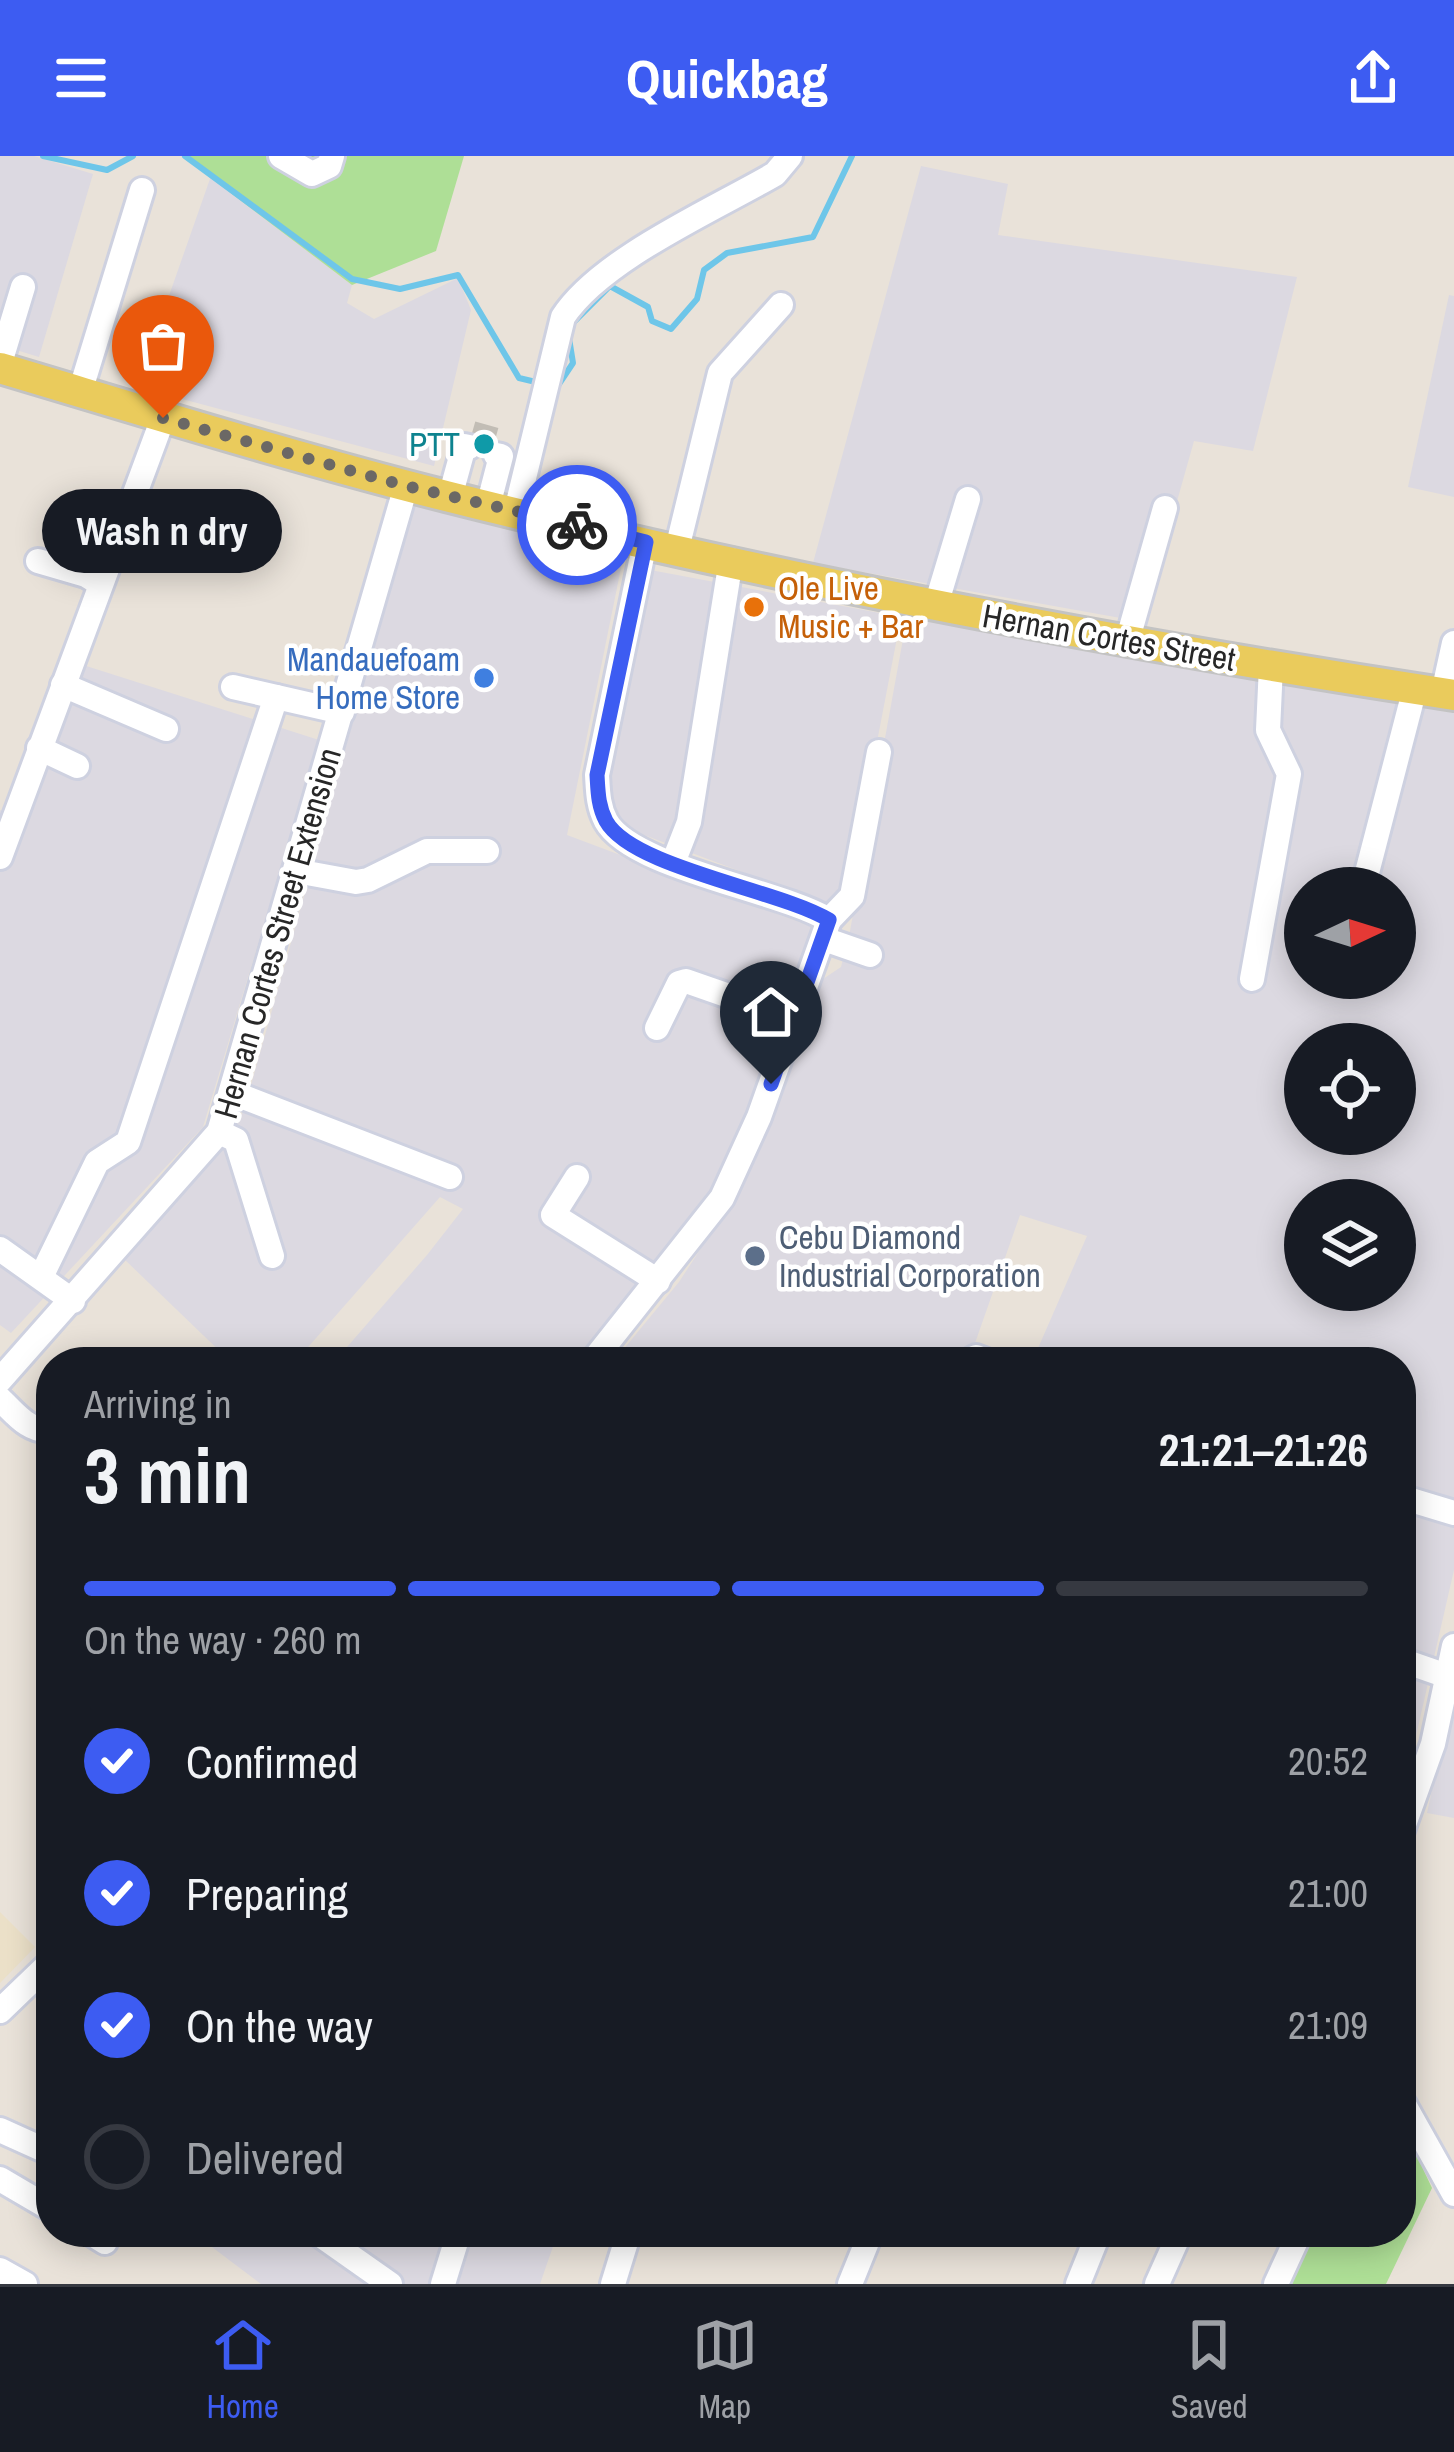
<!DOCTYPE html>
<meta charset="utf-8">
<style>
:root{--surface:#171b24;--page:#242831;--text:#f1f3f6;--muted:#9ea1a6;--line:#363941;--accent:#3d5cf2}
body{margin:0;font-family:"Archivo Narrow",sans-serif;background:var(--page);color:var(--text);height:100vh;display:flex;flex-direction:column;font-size:45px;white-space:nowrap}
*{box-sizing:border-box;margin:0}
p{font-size:39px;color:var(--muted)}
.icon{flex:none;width:66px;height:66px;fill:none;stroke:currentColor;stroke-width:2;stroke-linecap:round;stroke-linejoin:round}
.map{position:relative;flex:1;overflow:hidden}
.drawer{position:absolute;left:36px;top:1191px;width:1380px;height:900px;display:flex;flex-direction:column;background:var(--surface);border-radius:48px;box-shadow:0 6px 30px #0003}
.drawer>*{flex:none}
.needle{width:78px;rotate:86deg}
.buttons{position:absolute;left:1284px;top:711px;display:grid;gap:24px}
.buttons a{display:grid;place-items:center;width:132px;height:132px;border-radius:50%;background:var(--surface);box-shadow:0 6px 30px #0003;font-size:60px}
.pin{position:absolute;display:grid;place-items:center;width:102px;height:102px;color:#fff;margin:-123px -51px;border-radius:50% 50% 50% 0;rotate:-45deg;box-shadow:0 0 12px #0007}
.pin .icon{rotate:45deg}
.courier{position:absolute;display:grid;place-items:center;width:120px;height:120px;margin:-60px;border:9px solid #3d5cf2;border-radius:50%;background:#fff;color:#222;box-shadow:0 3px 15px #0007}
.bubble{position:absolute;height:84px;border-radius:42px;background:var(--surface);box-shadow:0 6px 30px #0003;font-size:39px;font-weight:800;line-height:84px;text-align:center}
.head em{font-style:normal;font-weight:800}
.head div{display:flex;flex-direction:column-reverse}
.head{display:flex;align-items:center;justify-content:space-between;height:204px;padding:0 48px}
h1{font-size:78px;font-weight:800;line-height:90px}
.bar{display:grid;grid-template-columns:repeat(4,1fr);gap:18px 12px;align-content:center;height:144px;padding:0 48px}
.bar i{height:15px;border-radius:9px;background:var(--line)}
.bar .current{background:var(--accent)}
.bar p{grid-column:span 4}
ol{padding:0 48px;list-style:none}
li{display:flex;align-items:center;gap:36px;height:132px}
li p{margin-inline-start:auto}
li .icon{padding:12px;border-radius:50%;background:var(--accent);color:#fff;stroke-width:4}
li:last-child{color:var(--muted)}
li i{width:66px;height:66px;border:6px solid var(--line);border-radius:50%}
header{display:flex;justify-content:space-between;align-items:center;height:156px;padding:0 48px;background:var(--accent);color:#fff;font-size:54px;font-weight:800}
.dock{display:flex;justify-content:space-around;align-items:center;height:168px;border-top:3px solid var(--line);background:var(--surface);font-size:33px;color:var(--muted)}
.dock a{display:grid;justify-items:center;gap:6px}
.dock .current{color:var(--accent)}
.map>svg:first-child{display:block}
</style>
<header><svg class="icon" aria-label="menu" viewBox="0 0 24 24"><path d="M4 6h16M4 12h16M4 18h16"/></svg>Quickbag<svg class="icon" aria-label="share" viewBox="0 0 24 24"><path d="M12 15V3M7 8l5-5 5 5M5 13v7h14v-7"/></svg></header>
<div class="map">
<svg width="1454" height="2128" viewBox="0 0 1454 2128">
<rect width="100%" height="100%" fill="#e9e2d9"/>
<g fill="#dcd9e1" fill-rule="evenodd">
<path d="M 0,0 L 34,0 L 93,18 L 39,201 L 0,189 Z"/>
<path d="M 921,10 L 1008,28 L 998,79 L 1297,121 L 1253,295 L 1194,285 L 1143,466 L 813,407 Z"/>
<path d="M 211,20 L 352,129 L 347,147 L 374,163 L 458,122 L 471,154 L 434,310 L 137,231 Z"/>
<path d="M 1449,139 L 1454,140 L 1454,341 L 1408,331 Z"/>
<path d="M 414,348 L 623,402 L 567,679 L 812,771 L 771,903 L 745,970 L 708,1044 L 576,1206 L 334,1206 L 427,1099 L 463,1053 L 440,1041 L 295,1206 L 231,1206 L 122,1101 L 222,994 L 244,954 Z"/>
<path d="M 645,413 L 901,461 L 847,742 L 832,750 L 631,674 L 612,656 L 609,629 Z"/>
<path d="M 907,461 L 1454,557 L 1454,1414 L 1401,1645 L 1401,1206 L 1032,1206 L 1087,1080 L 1020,1059 L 974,1190 L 1011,1206 L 613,1206 L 679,1126 L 737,1037 L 757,996 L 820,825 L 841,811 L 850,775 ZM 1305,732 L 1395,732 L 1395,822 L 1305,822 ZM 1305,888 L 1395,888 L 1395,978 L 1305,978 ZM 1305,1044 L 1395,1044 L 1395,1134 L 1305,1134 Z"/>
<path d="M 80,508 L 319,584 L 203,971 L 11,1177 L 0,1169 L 0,654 L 25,663 Z"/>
<path d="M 1454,1532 L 1454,1662 L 1427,1657 Z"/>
<path d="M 192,2076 L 558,2076 L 540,2128 L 261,2128 Z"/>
</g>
<path fill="#ebe0c8" d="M 0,1756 L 35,1791 L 0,1827 Z"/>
<g fill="#aedf96">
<path d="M 182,0 L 464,0 L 436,95 L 352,129 Z"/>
<path d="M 1401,1966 L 1432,2032 L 1386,2128 L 1287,2128 L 1310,2076 L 1401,2076 Z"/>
</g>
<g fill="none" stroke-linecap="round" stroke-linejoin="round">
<g stroke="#6ec6e9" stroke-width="6">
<path d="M 43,0 L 107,14 L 133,0"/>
<path d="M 185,0 L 352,123 L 400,133 L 458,119 L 519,222 L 540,227"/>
<path d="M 570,170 L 610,130 L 648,151 L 652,165 L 671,173 L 697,143 L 704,114 L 727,97 L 813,81 L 852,0"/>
<path d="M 553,230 L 557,231 L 573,207 L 569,182"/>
</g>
<path stroke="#c2bdb5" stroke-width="24" stroke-dasharray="24 12" stroke-linecap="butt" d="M 472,277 L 500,285"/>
<defs>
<g id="minor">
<path d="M 281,0 L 312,18 L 329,10 L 332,0"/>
<path d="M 0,207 L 23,131"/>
<path d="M 80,236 L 142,34"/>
<path d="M 450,341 L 464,290 L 469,291"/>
<path d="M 488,350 L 501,300 L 496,299"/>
<path d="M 516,355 L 563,161 C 601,103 713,54 775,18 L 790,0"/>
<path d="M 645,386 L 597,619 C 598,635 598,650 606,665 C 632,712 780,734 829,764"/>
<path d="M 677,393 L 720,217 L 781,149"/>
<path d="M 38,405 L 86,419 L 99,427"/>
<path d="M 936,449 L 968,343"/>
<path d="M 1127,486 L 1165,352"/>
<path d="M 63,529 L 166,573"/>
<path d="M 233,531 L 342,556"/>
<path d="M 1443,537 L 1454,487"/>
<path d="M 39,592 L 77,610"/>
<path d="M 0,701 L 163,262"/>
<path d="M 673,707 L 689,666 L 731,404"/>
<path d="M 296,715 L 356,726 L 368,724 L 427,695 L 487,695"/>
<path d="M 1363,732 L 1415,532"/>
<path d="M 829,764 L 852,740 L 879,596"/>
<path d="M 824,783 L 870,799"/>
<path d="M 1252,823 L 1289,618 L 1268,574 L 1271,510"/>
<path d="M 657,872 L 679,827 L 686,825 L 795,863"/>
<path d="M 233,937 L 450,1021"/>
<path d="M 219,976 L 236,984 L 272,1100"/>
<path d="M 577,1021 L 553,1059 L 658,1125"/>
<path d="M 0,1093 L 73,1145"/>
<path d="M 41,1121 L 97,1006 L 128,986 L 276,541"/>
<path d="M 592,1206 L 722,1042 L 759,961 L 829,764"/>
<path d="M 967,1206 L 976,1201 L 989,1206"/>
<path d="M 0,1224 L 219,976 L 406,330"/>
<path d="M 0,1243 C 14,1256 30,1278 51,1273"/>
<path d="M 1401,1341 L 1454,1357"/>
<path d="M 1401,1504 L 1447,1520"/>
<path d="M 1401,1677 L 1433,1588 L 1454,1490"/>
<path d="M 0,1855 L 51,1806"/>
<path d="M 1401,1943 L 1454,2038"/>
<path d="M 0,1974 L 51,1997"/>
<path d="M 0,2023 L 51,2053"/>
<path d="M 89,2076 L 105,2086"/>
<path d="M 316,2076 L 390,2128"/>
<path d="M 0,2114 L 25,2128"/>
<path d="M 443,2128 L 459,2076"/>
<path d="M 613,2128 L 629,2076"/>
<path d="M 850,2128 L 871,2076"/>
<path d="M 1078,2128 L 1099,2076"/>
<path d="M 1157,2128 L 1178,2081"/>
<path d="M 1276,2128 L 1300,2076"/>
</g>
<path id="major" d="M 0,212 C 148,256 296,302 446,340 C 778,424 1115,487 1454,539"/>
</defs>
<use href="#minor" stroke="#ced1e0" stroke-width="30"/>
<use href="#major" stroke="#c3c3c3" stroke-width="36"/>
<use href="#minor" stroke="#fff" stroke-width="24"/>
<use href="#major" stroke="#eacb5c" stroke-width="30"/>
</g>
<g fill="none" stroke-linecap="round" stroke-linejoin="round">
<path stroke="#6b6865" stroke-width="12" stroke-dasharray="0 21.6" d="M 163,262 L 406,330 L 577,369"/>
<path stroke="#3d5cf2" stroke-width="15" d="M 577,369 L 646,386 L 597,619 C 598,635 598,650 606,665 C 632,712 780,734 829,764 L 771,928"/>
</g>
<circle fill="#0f9aa8" stroke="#fff" stroke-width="4.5" cx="484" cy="288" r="12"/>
<circle fill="#e8710a" stroke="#fff" stroke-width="4.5" cx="754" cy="451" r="12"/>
<circle fill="#3f7fe0" stroke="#fff" stroke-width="4.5" cx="484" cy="522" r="12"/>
<circle fill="#5c6f8a" stroke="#fff" stroke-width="4.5" cx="755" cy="1100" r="12"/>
<g text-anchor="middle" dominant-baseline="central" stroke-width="9" stroke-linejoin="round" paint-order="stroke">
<g font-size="33" fill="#0d838f" stroke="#fff" text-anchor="end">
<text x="460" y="288">PTT</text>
</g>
<g font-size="33" fill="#c56008" stroke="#fff" text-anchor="start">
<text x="778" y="432">Ole Live<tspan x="778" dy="38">Music + Bar</tspan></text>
</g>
<g font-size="33" fill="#272727" stroke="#fff">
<text transform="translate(1109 481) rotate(10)">Hernan Cortes Street</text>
<text transform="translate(277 777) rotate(-74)">Hernan Cortes Street Extension</text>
</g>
<g font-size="33" fill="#366cbe" stroke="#fff" text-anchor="end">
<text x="460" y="503">Mandauefoam<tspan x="460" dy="38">Home Store</tspan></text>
</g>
<g font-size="33" fill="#4e5e75" stroke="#fff" text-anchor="start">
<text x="779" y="1081">Cebu Diamond<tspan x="779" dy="38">Industrial Corporation</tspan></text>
</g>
</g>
</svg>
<div class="buttons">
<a><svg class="needle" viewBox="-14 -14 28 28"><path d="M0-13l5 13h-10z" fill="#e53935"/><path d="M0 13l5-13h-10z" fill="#9ea1a6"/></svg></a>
<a><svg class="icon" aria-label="locate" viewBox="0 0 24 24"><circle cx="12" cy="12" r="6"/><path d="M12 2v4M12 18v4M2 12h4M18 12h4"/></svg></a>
<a><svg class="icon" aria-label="layers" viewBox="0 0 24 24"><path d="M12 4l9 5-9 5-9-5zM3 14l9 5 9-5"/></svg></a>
</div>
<div class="pin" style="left:163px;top:262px;background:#ea580c"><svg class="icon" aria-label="bag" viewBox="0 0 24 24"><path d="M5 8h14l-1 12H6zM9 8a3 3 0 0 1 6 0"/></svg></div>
<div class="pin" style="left:771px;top:928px;background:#1f2937"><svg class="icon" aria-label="home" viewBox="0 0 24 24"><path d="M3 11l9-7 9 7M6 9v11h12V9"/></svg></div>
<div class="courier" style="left:577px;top:369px"><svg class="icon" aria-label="bike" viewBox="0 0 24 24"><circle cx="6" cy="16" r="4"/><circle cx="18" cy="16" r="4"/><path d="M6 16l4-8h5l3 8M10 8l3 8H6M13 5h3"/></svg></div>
<div class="bubble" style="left:42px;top:333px;width:240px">Wash n dry</div>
<section class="drawer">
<div class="head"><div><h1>3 min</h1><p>Arriving in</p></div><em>21:21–21:26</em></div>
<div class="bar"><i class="current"></i><i class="current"></i><i class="current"></i><i></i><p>On the way · 260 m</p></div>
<ol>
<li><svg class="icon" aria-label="check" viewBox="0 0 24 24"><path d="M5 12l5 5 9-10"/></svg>Confirmed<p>20:52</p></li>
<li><svg class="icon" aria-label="check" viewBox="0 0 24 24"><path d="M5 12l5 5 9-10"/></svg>Preparing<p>21:00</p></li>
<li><svg class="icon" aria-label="check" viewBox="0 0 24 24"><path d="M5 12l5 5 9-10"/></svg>On the way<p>21:09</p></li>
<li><i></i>Delivered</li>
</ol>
</section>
</div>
<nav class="dock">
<a class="current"><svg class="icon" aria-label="home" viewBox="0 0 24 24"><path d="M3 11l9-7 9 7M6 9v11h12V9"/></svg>Home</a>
<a><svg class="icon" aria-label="map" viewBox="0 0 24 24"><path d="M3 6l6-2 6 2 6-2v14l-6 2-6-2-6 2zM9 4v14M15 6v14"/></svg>Map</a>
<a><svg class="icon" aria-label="saved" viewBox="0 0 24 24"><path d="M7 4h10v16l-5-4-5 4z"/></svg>Saved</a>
</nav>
